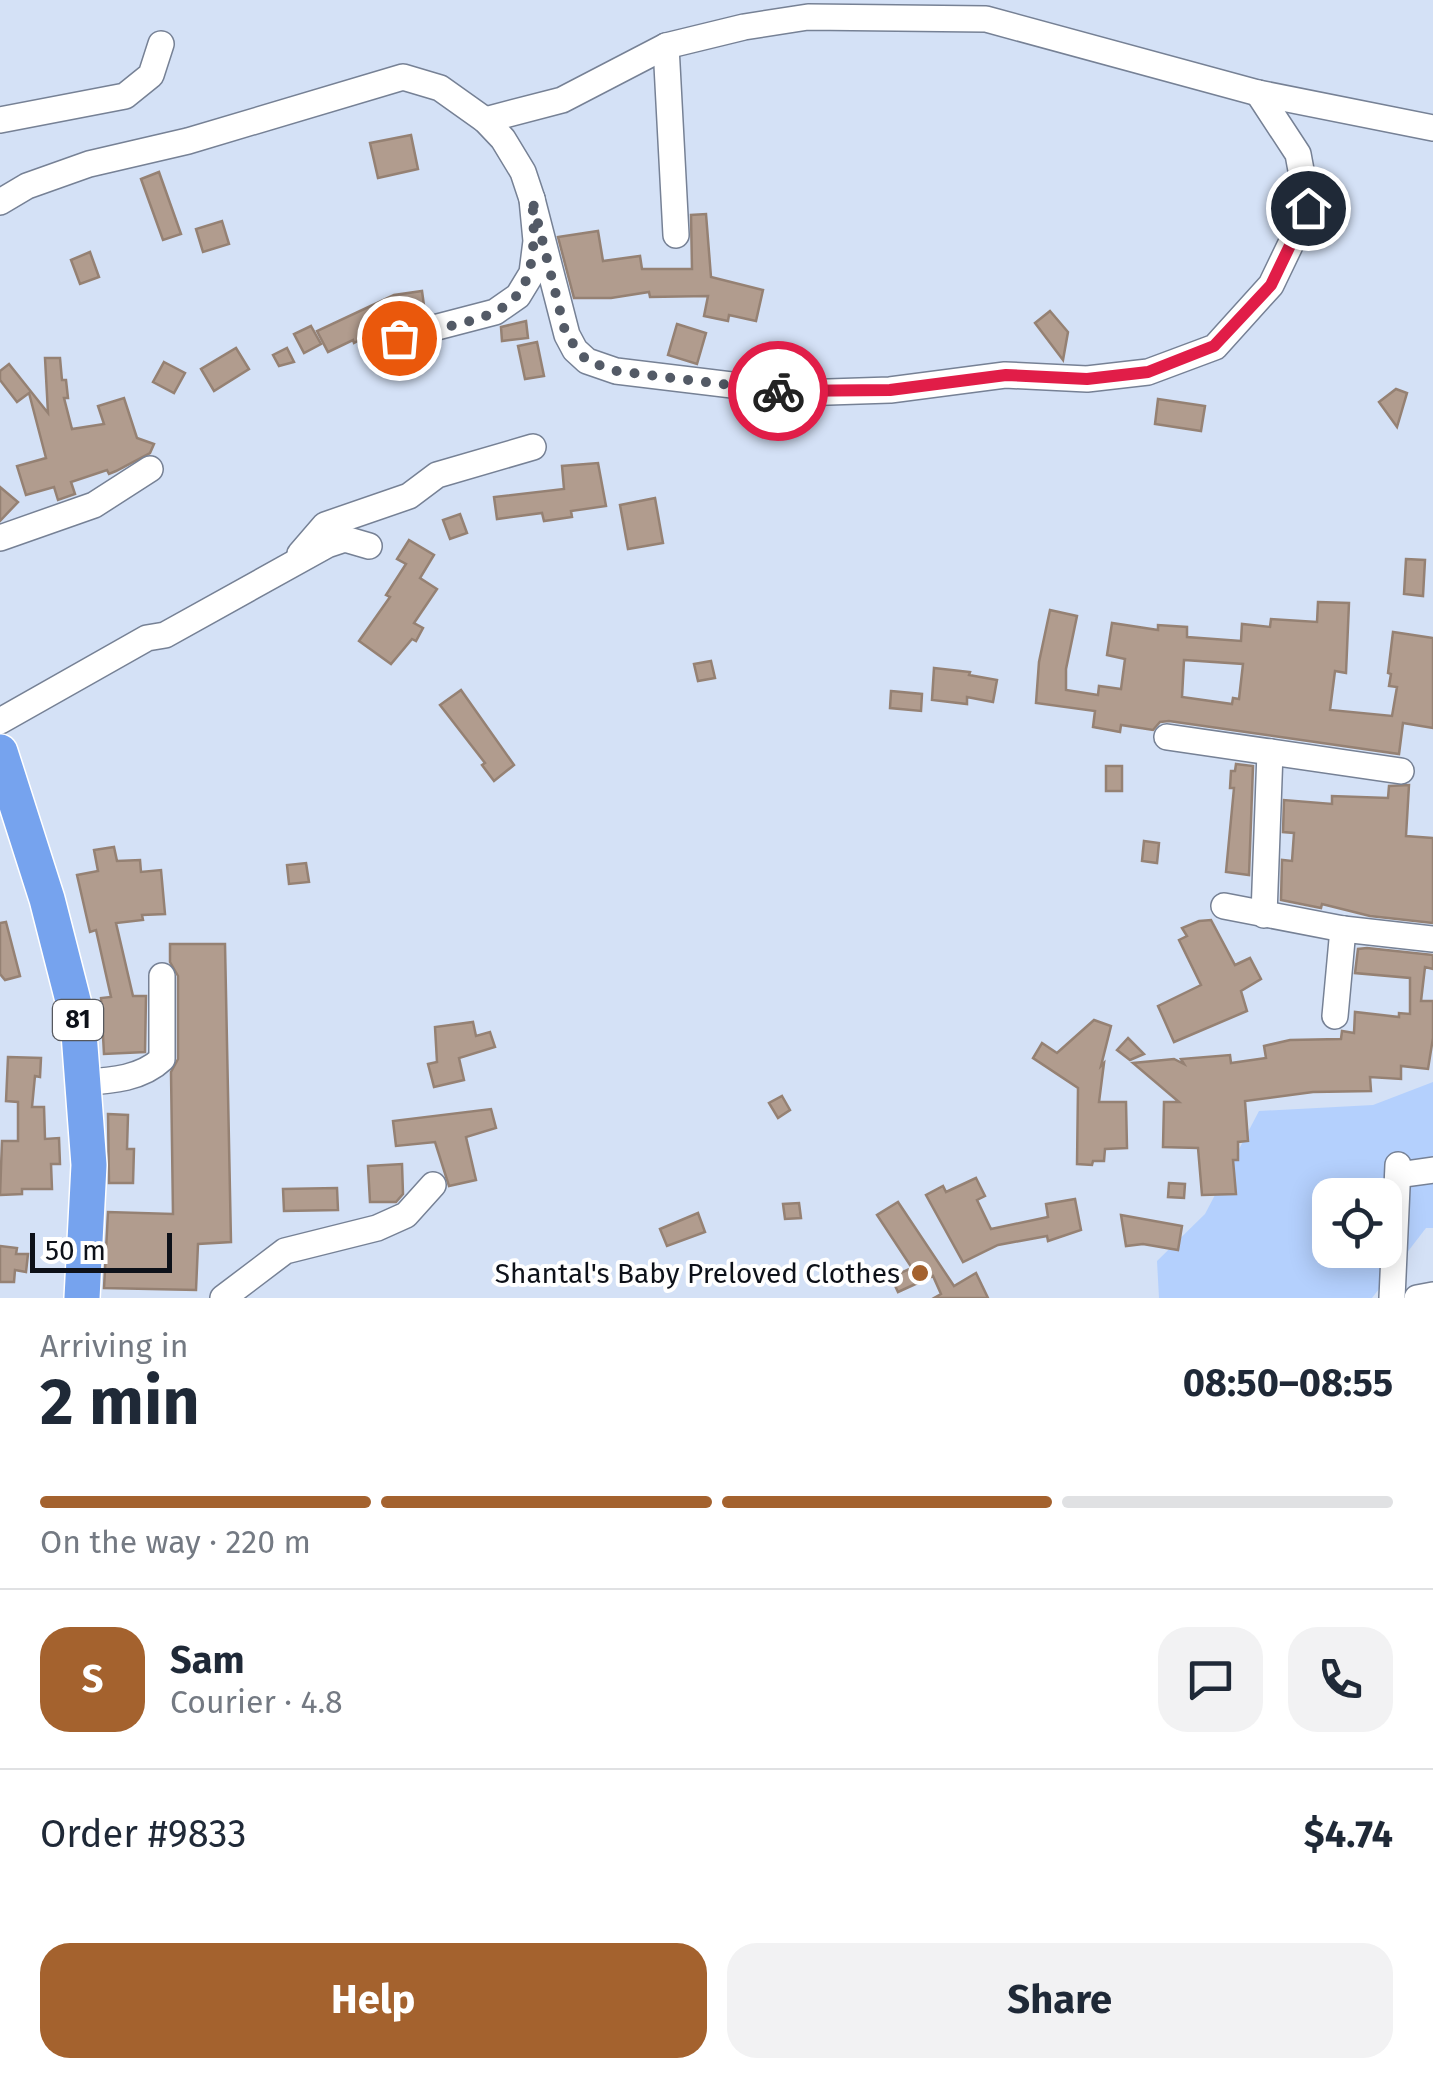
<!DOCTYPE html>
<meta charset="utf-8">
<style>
:root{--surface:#fff;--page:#f2f2f3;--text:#1f2937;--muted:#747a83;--line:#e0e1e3;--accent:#a4622e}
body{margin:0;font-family:"Fira Sans",sans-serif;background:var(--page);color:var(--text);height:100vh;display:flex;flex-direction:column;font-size:38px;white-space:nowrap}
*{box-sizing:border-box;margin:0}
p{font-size:32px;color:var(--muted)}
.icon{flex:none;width:55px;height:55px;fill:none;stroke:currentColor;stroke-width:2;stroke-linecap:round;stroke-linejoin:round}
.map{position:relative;height:1298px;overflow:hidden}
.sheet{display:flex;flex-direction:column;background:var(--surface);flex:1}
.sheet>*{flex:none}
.controls{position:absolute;left:1312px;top:1178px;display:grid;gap:20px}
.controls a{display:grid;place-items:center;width:90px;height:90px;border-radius:20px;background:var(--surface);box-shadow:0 5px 25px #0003;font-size:50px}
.scale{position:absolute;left:30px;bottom:25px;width:142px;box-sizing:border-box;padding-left:10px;border:5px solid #0d1119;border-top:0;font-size:28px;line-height:35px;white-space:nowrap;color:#0d1119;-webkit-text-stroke:8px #fff;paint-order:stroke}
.pin{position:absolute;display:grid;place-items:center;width:85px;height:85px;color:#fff;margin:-42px;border:5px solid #fff;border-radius:50%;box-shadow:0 2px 10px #0007}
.courier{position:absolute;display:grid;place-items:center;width:100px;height:100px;margin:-50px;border:8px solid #e11d48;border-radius:50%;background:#fff;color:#222;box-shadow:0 2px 12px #0007}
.overview em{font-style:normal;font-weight:700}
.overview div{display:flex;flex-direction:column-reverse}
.overview{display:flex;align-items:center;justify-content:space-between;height:170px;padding:0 40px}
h1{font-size:65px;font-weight:700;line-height:75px}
.bar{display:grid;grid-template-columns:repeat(4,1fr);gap:15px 10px;align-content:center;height:120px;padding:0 40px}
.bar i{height:12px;border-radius:8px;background:var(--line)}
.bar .current{background:var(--accent)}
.bar p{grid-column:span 4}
.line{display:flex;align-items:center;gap:25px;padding:0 40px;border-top:2px solid var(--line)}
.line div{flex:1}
.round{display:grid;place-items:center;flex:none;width:105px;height:105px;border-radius:30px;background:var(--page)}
.cta{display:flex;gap:20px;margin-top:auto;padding:20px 40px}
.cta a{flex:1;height:115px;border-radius:30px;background:var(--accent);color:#fff;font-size:40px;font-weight:700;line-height:115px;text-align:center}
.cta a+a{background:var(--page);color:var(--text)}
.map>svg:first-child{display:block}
</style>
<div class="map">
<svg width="1433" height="1298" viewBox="0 0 1433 1298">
<rect width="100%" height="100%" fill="#d4e1f6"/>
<path fill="#b4d0fd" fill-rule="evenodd" d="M 1433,1082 L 1433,1228 L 1426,1228 L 1372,1298 L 1159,1298 L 1157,1261 L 1205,1214 L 1259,1111 L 1373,1105 ZM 1330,1195 L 1385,1195 L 1385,1250 L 1330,1250 Z"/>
<g fill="#b19c8e" stroke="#958173" stroke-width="2.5" fill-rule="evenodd">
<path d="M 411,135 L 418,169 L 378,178 L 370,143 Z"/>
<path d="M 159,172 L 181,234 L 163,240 L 141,179 Z"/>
<path d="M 706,214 L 711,277 L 763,290 L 756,321 L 729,315 L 728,321 L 704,316 L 708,296 L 650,297 L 649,292 L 611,298 L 574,298 L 558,237 L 598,231 L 603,261 L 640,256 L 642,269 L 692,269 L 691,215 Z"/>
<path d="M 222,221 L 229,244 L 203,252 L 196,229 Z"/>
<path d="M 90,252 L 99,277 L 80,284 L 71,260 Z"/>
<path d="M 422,291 L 425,313 L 395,321 L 354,343 L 353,340 L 328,352 L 317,331 L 394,295 Z"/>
<path d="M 1050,311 L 1068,332 L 1063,360 L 1035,323 Z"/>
<path d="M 526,321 L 528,338 L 502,341 L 501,327 Z"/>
<path d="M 677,324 L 706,333 L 697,364 L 668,355 Z"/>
<path d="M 311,326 L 321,344 L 304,353 L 294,334 Z"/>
<path d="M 537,342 L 544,376 L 525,379 L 518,346 Z"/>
<path d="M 236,348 L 249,369 L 214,391 L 201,369 Z"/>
<path d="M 287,348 L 294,362 L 279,366 L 273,355 Z"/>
<path d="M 45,358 L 60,358 L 62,380 L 66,380 L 68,398 L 64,398 L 72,429 L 104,424 L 98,406 L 124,398 L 137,438 L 154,444 L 150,453 L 116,471 L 109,474 L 107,470 L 71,482 L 75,494 L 58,500 L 54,487 L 26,495 L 17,466 L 46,458 L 29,393 L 17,402 L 0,380 L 0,371 L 9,364 L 48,413 Z"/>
<path d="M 164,362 L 185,373 L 174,393 L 153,382 Z"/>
<path d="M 1396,389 L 1407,393 L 1397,427 L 1379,402 Z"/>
<path d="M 1158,399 L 1205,406 L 1201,431 L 1155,424 Z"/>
<path d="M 598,463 L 606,506 L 571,511 L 572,517 L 544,521 L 542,513 L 497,519 L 494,497 L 564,489 L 562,466 Z"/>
<path d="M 0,487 L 18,502 L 0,521 Z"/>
<path d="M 655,498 L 663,543 L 628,549 L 620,505 Z"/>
<path d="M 460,514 L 467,533 L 450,539 L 443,520 Z"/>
<path d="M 409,540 L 434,555 L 420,578 L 437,589 L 414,623 L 423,628 L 416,641 L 412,639 L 391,664 L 359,641 L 390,597 L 386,595 L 406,564 L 397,559 Z"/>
<path d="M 1406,559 L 1425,560 L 1423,596 L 1404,594 Z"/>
<path d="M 1318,602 L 1349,603 L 1346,673 L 1335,671 L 1330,710 L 1392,716 L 1397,687 L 1389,686 L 1391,674 L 1388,673 L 1393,632 L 1433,638 L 1433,728 L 1403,723 L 1399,754 L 1169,721 L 1160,722 L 1153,730 L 1121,725 L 1120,732 L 1093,727 L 1095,711 L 1036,703 L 1039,662 L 1050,610 L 1077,616 L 1066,669 L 1066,690 L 1098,695 L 1099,686 L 1121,689 L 1125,659 L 1107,655 L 1112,623 L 1158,630 L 1158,625 L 1187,627 L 1187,637 L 1241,641 L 1242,624 L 1270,627 L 1271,619 L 1317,622 ZM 1184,660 L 1243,664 L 1239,699 L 1233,698 L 1232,704 L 1182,697 Z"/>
<path d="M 711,661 L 715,678 L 698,681 L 694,664 Z"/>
<path d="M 934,668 L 970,672 L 969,675 L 997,680 L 993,702 L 967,697 L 967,704 L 932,700 Z"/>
<path d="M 461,690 L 514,765 L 494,781 L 482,765 L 485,763 L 440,705 Z"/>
<path d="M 891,691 L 922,694 L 921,711 L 890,708 Z"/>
<path d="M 1236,764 L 1253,766 L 1249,875 L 1226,872 L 1234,788 L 1230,788 L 1231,771 L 1235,771 Z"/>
<rect x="1106" y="766" width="16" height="25"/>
<path d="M 1409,785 L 1406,836 L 1433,838 L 1433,923 L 1370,916 L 1322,904 L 1321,908 L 1281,900 L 1282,860 L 1292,861 L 1294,833 L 1283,832 L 1284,800 L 1332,804 L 1332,796 L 1388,798 L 1389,786 Z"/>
<path d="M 1144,841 L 1159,843 L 1157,863 L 1142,861 Z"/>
<path d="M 114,847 L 117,861 L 140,860 L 141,872 L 161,870 L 165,914 L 142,915 L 143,920 L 116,923 L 133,996 L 146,996 L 145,1052 L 104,1054 L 101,998 L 111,997 L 96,930 L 90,932 L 77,875 L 98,871 L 94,850 Z"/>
<path d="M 306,863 L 309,882 L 289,884 L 287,865 Z"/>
<path d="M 1211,920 L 1235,965 L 1250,958 L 1261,979 L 1241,991 L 1247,1011 L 1174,1042 L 1158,1006 L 1201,985 L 1179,940 L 1187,936 L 1182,928 L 1199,921 Z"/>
<path d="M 6,922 L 20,976 L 5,980 L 0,974 L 0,923 Z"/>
<path d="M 170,944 L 225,944 L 231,1242 L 198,1244 L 196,1290 L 104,1288 L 108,1212 L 173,1214 L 171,1072 L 178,1059 L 178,976 L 170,962 Z"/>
<path d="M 1367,948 L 1433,955 L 1433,969 L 1425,967 L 1421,1001 L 1433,1001 L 1433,1038 L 1428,1069 L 1401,1066 L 1401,1079 L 1370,1077 L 1371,1091 L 1313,1092 L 1245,1101 L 1248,1141 L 1238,1142 L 1238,1160 L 1233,1160 L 1236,1194 L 1202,1195 L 1198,1148 L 1163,1147 L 1164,1102 L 1179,1102 L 1133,1063 L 1174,1059 L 1184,1064 L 1181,1059 L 1230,1055 L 1231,1063 L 1266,1058 L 1264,1046 L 1290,1040 L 1341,1039 L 1342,1031 L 1354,1033 L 1355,1012 L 1399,1017 L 1399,1013 L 1410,1014 L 1410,978 L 1355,973 L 1358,949 Z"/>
<path d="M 1094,1020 L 1111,1026 L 1101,1066 L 1104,1063 L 1099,1102 L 1126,1102 L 1127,1148 L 1105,1149 L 1104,1161 L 1093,1161 L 1092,1165 L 1077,1164 L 1078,1088 L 1033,1058 L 1042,1043 L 1057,1053 Z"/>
<path d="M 473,1022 L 476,1036 L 490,1032 L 495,1047 L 459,1058 L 464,1080 L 434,1087 L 428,1064 L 437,1062 L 435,1027 Z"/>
<path d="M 1128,1038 L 1144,1054 L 1130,1060 L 1117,1050 Z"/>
<path d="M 8,1057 L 41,1058 L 40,1077 L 35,1076 L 32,1107 L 44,1107 L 45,1139 L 59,1138 L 60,1164 L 51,1164 L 52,1189 L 22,1189 L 22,1194 L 0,1195 L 2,1141 L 18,1141 L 18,1102 L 6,1101 Z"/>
<path d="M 782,1096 L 790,1110 L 778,1118 L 769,1103 Z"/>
<path d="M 491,1109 L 496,1128 L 466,1137 L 476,1180 L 449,1186 L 435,1142 L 396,1146 L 393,1121 Z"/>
<path d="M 108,1114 L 128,1115 L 127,1149 L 134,1149 L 133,1183 L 109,1183 Z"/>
<path d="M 402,1164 L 403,1194 L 396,1202 L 370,1202 L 368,1166 Z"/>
<path d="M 976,1178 L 985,1196 L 977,1200 L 991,1229 L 1048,1217 L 1046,1204 L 1075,1199 L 1081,1230 L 1048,1241 L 1047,1236 L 998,1245 L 963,1262 L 926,1195 L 943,1186 L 946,1192 Z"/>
<path d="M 1169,1183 L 1185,1184 L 1184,1198 L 1168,1197 Z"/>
<path d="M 337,1188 L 338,1210 L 284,1211 L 283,1189 Z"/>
<path d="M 898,1202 L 954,1286 L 976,1273 L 988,1298 L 934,1298 L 941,1294 L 933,1276 L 898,1292 L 891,1277 L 912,1268 L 877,1215 Z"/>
<path d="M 799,1203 L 801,1218 L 785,1219 L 783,1204 Z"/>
<path d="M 698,1213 L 705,1232 L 667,1246 L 660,1229 Z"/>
<path d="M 1121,1215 L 1182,1226 L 1178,1250 L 1143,1244 L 1126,1246 Z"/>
<path d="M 0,1246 L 17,1248 L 16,1254 L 28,1254 L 26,1272 L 15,1270 L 14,1282 L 0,1282 Z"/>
</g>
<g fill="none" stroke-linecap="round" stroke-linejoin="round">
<defs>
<g id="minor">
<path d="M 666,46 L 676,235"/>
<path d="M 0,120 L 125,96 L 151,75 L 161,44"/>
<path d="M 485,120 L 562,100 L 666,46 L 744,27 L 808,17 L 986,19 L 1258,93 L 1433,128"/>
<path d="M 532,199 L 567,335 L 575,350 L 587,361 L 616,371 L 798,393 L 890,390 L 1005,375 L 1087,379 L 1148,372 L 1215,347 L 1271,285 L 1308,208 L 1298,154 L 1258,93"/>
<path d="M 0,202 L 27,186 L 89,164 L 188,141 L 403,77 L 440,88 L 485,120 L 503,139 L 523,172 L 532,199 L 536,241 L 532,273 L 518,296 L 495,312 L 399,337"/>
<path d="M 0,538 L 94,505 L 150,469"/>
<path d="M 300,554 L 325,525 L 409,496 L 437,475 L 533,447"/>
<path d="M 0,721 L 147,638 L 165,635 L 327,545 L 345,539 L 369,546"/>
<path d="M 1167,737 L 1401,771"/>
<path d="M 1224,906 L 1343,929 L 1433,939"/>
<path d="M 1264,915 L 1270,752"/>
<path d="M 1335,1016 L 1343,929"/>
<path d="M 85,1082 C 112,1081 142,1078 162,1059 L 162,976"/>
<path d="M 1398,1175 L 1433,1170"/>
<path d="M 223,1298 L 285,1251 L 377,1228 L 406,1215 L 433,1185"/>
<path d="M 1392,1298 L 1398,1165"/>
<path d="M 1417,1298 L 1433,1295"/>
</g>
<path id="highway" d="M 0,752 L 47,899 L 78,1020 L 89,1165 L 82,1298"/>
</defs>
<use href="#minor" stroke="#768195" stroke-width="28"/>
<use href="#highway" stroke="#fff" stroke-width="38"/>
<use href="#minor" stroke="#fff" stroke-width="25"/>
<use href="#highway" stroke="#76a3ee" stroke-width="35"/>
</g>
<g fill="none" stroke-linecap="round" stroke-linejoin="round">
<path stroke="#535a66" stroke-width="10" stroke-dasharray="0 18" d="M 399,338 C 499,313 543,320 532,199 L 566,335 L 587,361 L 616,371 L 778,391"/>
<path stroke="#e11d48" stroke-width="12" d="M 778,391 L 890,390 L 1006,375 L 1087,379 L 1148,372 L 1214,346 L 1271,285 L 1308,208"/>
</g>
<circle fill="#a4622e" stroke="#fff" stroke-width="4" cx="920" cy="1273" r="10"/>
<g text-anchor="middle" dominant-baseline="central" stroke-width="8" stroke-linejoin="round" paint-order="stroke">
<rect fill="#fff" stroke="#56585e" stroke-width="2.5" x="53" y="1000" width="50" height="40" rx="8"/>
<g font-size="25" font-weight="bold" fill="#0d1119">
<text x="78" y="1020">81</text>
</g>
<g font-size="28" fill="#0d1119" stroke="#fff" text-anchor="end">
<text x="900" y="1273">Shantal's Baby Preloved Clothes</text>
</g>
</g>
</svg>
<div class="controls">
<a><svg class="icon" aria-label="locate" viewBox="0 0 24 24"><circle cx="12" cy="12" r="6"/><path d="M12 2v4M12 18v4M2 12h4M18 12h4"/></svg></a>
</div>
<div class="scale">50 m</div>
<div class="pin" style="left:399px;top:338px;background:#ea580c"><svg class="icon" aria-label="bag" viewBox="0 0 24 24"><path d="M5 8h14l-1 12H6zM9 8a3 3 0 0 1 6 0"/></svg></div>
<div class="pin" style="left:1308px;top:208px;background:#1f2937"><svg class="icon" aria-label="home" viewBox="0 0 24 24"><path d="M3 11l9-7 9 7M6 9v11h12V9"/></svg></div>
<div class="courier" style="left:778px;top:391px"><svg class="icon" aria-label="bike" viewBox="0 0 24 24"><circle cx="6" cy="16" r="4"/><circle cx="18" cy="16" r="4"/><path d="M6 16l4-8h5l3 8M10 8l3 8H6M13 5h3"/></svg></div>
</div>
<section class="sheet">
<div class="overview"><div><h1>2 min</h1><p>Arriving in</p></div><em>08:50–08:55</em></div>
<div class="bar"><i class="current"></i><i class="current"></i><i class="current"></i><i></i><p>On the way · 220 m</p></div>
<div class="line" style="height:180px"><b class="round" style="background:var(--accent);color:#fff">S</b><div><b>Sam</b><p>Courier · 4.8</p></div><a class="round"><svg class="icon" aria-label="chat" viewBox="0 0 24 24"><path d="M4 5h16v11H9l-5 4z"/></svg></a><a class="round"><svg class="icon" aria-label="phone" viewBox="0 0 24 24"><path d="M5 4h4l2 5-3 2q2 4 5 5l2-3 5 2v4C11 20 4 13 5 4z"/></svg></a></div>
<div class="line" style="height:130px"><div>Order #9833</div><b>$4.74</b></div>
<div class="cta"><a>Help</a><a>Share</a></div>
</section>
